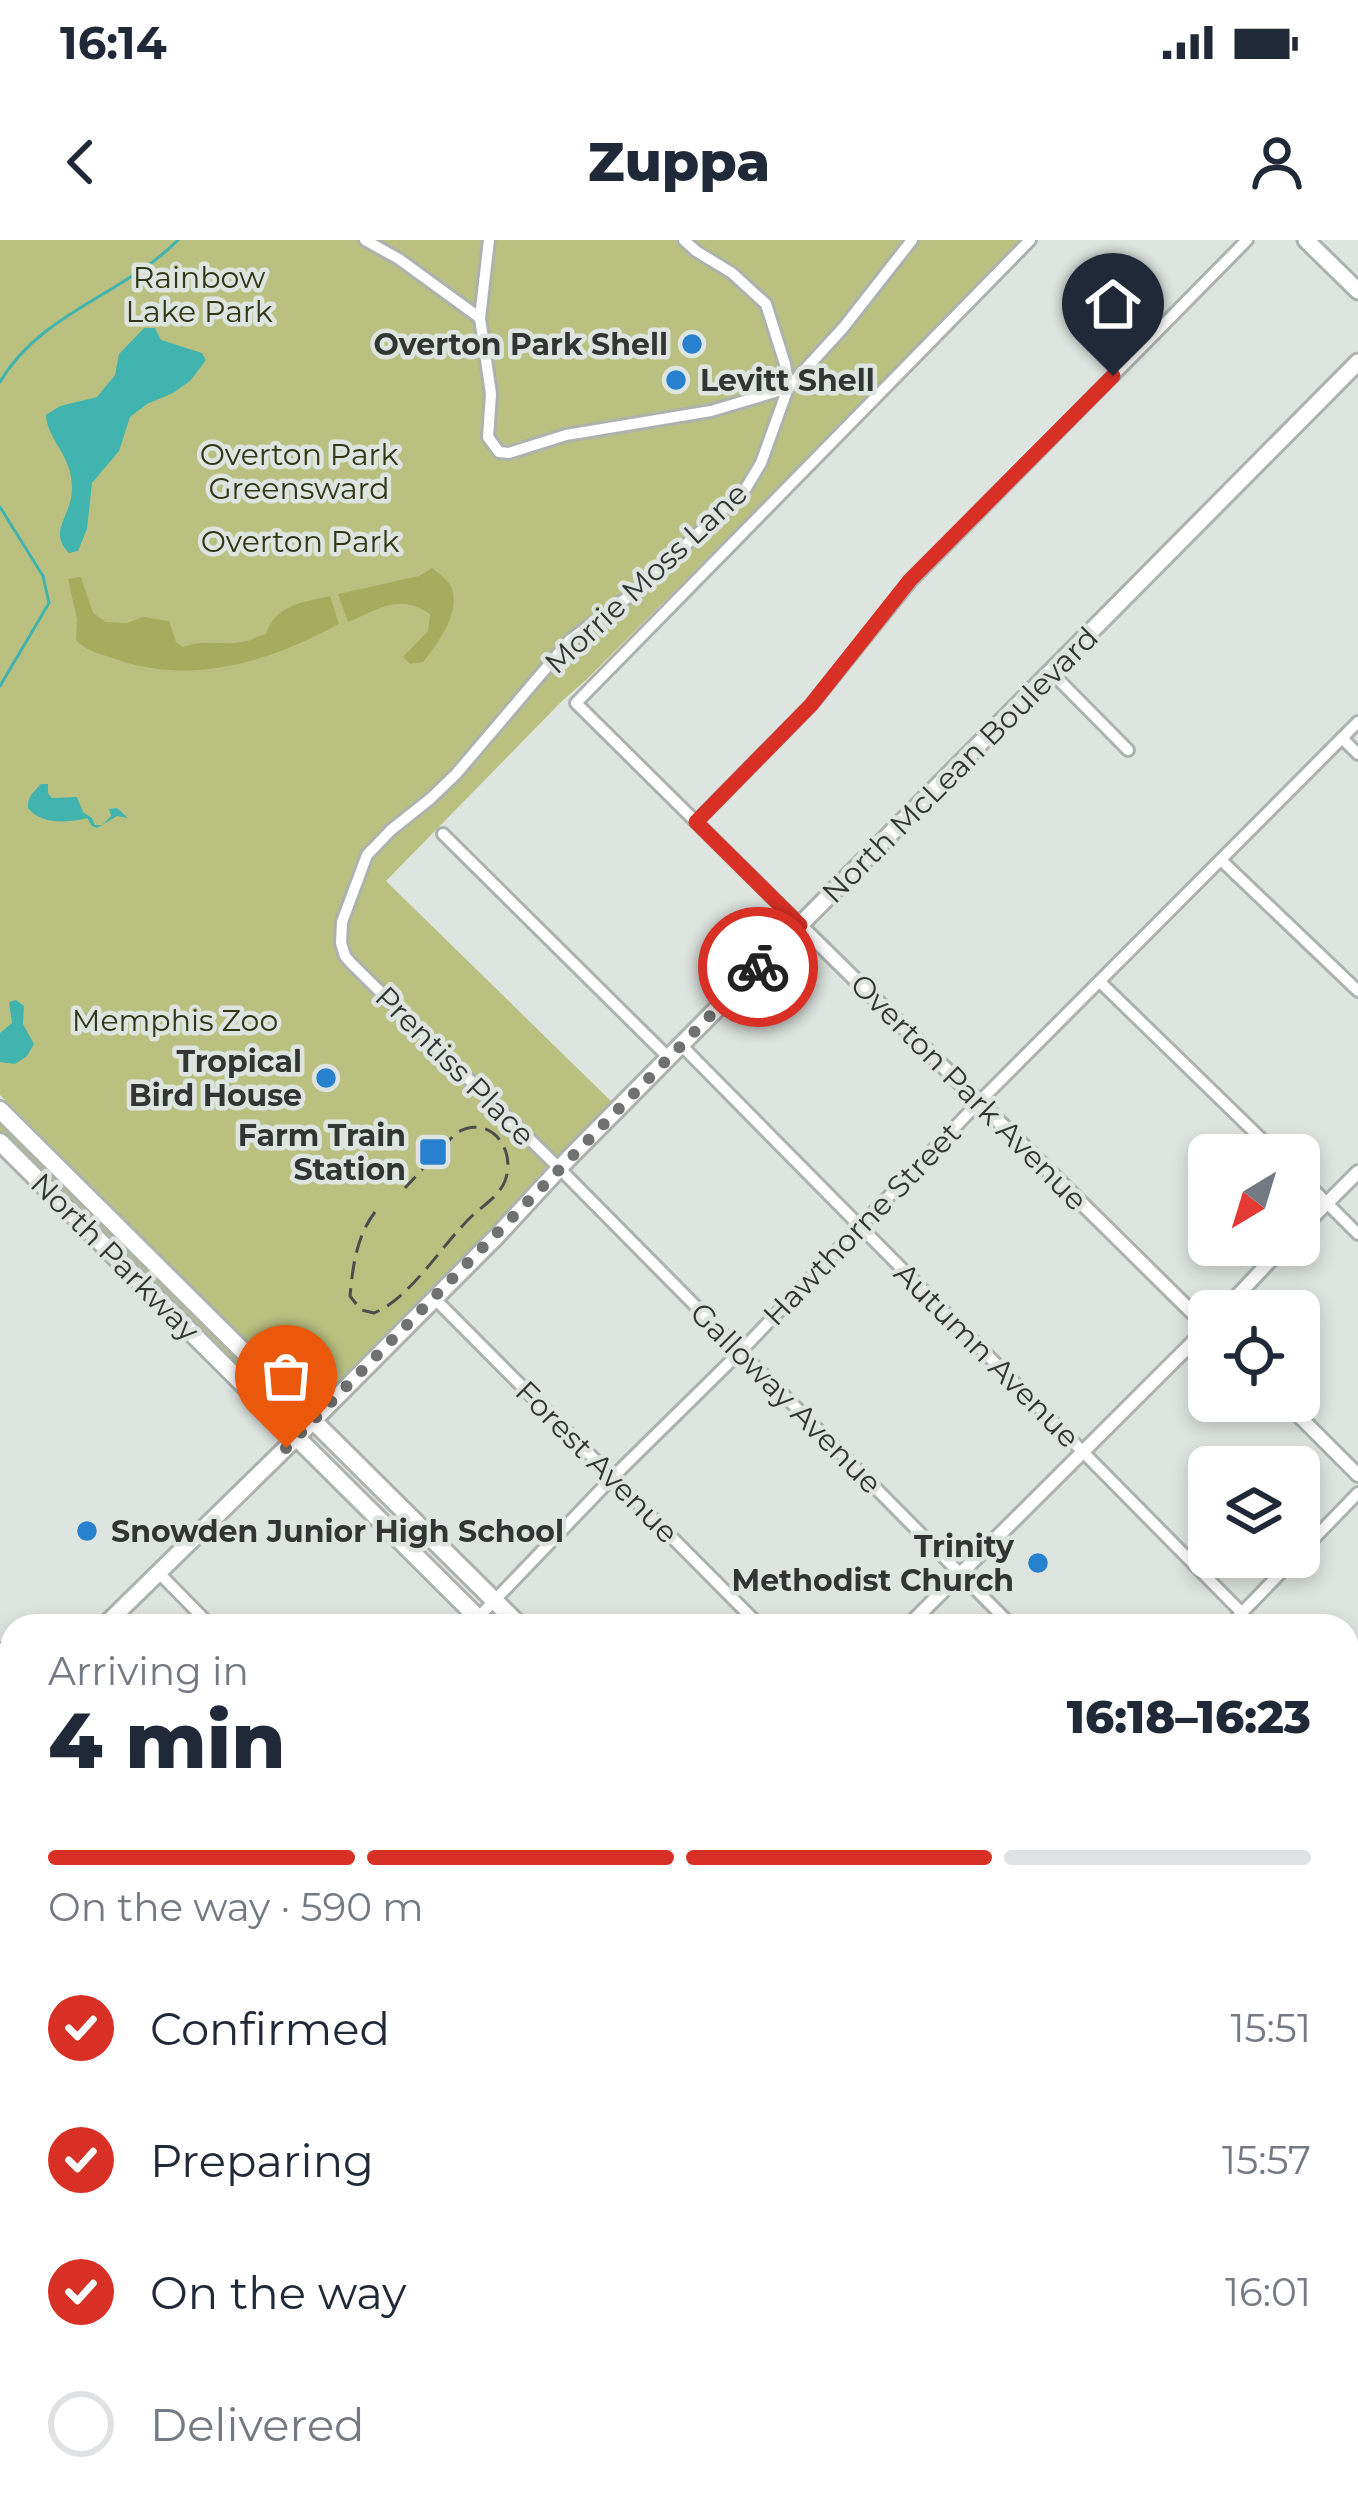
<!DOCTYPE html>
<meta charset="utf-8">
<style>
:root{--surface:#fff;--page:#f2f2f3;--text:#1f2937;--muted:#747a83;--line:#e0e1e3;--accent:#d93025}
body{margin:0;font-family:Montserrat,sans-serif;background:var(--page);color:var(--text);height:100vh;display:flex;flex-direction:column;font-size:45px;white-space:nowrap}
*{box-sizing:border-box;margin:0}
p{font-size:39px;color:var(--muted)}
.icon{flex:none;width:66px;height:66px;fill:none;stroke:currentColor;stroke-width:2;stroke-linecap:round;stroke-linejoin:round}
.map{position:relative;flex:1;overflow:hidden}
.side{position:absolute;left:0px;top:1374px;width:1359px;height:903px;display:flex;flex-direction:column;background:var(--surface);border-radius:36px 36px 0 0;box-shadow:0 6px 18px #0003}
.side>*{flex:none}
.needle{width:78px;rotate:218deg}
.fabs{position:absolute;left:1188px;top:894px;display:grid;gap:24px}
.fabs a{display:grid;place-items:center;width:132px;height:132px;border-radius:18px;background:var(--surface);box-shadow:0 6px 18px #0003;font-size:60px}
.pin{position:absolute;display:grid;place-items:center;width:102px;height:102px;color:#fff;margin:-123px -51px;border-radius:50% 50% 50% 0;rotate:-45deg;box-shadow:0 0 12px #0007}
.pin .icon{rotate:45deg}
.courier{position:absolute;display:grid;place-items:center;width:120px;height:120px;margin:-60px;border:9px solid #d93025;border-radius:50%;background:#fff;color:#222;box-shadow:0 3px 15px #0007}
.headline em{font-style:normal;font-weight:800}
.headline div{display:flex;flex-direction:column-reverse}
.headline{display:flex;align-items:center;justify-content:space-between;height:204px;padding:0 48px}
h1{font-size:78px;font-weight:800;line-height:90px}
.bar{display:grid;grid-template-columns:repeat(4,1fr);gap:18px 12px;align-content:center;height:144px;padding:0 48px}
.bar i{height:15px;border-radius:9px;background:var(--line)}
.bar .active{background:var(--accent)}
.bar p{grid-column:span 4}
ol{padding:0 48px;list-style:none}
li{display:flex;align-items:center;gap:36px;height:132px}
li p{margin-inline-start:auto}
li .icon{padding:12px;border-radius:50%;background:var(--accent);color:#fff;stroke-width:4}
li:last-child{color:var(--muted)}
li i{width:66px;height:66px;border:6px solid var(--line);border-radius:50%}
.status{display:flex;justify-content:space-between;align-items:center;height:84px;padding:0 60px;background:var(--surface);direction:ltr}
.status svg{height:33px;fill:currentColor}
header{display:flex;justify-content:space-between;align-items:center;height:156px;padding:0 48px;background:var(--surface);font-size:54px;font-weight:800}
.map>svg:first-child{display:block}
</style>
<div class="status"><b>16:14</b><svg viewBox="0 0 49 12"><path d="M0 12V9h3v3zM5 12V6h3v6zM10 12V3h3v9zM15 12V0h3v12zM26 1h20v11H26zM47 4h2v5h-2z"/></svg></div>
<header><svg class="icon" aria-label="back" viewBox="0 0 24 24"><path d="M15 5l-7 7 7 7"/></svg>Zuppa<svg class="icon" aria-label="person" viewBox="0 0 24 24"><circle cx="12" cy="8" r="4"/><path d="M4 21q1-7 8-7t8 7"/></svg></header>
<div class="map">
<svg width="1358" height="2275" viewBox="0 0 1358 2275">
<rect width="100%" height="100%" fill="#dee4df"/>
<g fill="#bac180">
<path d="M 0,0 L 1025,0 L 586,440 L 562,461 L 386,641 L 616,866 L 331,1151 L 315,1162 L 306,1159 L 0,855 Z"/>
<path d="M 0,877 L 297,1175 C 278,1166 259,1144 241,1130 L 0,892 Z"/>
</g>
<g fill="#a5ac5e">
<path d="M 432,328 C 439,334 449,340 452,349 C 460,375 437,404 423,422 L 410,424 L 403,417 L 428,391 L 430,374 C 399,353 380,369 348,382 L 338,354 L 419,336 Z"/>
<path d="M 81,337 L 93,373 L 106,382 L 127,383 L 143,377 L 169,381 L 176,402 L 183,407 C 206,398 225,407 246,401 C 253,400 259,395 266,394 C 275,365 303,362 330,356 L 339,384 C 266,423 190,447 109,417 C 97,413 85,410 76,400 L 77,379 L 68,339 Z"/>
<path d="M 1347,2229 L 1358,2234 L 1358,2275 L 1244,2275 L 1212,2265 L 1294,2265 L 1304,2268 L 1307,2265 L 1347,2265 Z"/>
</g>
<g fill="#42b4af">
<path d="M 144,88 L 155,88 L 161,100 L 202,113 L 206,120 L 190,141 L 173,153 L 147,164 L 130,177 L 119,211 L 92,243 L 87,289 L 78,311 L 69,313 C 47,291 72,276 72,249 C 73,216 47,200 46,175 L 60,166 L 97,157 L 115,135 L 119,114 Z"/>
<path d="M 41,544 L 48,544 L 48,553 L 52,558 L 77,557 L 83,572 L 92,578 L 95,585 L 102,585 L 111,576 L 109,569 L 117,568 L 128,578 L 117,576 L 97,588 L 92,586 L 87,578 C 67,583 42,585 28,568 C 27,556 34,552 41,544 Z"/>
<path d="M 16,760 L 24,766 L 23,784 L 34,804 L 27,816 L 15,824 L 0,822 L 0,793 L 12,783 L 9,762 Z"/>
</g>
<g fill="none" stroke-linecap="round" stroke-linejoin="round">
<g stroke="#42b4af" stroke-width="3">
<path d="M 0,142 C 40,73 125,54 178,0"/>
<path d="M 0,267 L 43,336 L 49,363 L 0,446"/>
<path d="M 591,2265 L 601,2275"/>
</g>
<defs>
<g id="minor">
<path d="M 365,0 L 399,19 L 480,78"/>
<path d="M 489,0 L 480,78 L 491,154 L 488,197 L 499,212 L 509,213 L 566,195 L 711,171 L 788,148"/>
<path d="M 684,0 L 696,11 L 732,33 L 766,64 L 785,124 L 788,148"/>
<path d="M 912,0 L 843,88 L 788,148 L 761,223 L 746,248 L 639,349 L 570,400 L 456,534 L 430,559 L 391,590 L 367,615 L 342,682 L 341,703 L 345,716 L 351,723 L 560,929 L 1012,1386"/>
<path d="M 1052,433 L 1128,510"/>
<path d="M 1342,498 L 1358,514"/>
<path d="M 696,582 L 811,465 L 911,341 L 1247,0"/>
<path d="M 443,594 L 669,818"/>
<path d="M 1222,621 L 1358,751"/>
<path d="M 800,685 L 576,463 L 1030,0"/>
<path d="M 1100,742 L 1278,915"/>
<path d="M 681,805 L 1242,1373"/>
<path d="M 1299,935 L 1358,994"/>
<path d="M 434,1058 L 760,1386"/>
<path d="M 1299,1314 L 1358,1253"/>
<path d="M 159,1333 L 211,1386"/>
<path d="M 470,1386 L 613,1237 L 740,1112 L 979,862 L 1358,482"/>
<path d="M 1229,1386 L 1296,1317"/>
<path d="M 0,1409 L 12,1421"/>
<path d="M 0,1429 L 12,1441"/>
<path d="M 1347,1452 L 1358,1440"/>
<path d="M 1347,1637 L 1358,1625"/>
<path d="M 0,1686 L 12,1673"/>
<path d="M 1347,1752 L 1358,1763"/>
<path d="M 0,1842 L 12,1842"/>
<path d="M 0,1887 L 12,1886"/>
<path d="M 1347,1973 L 1358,1984"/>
<path d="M 0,2077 L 12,2065"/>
<path d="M 958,2265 L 992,2275"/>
<path d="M 0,2267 L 8,2275"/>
<path d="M 242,2275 L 252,2265"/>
<path d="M 450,2275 L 460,2265"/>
<path d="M 673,2275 L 683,2265"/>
<path d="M 872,2275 L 881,2265"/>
<path d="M 1272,2275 L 1281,2265"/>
</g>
<g id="tertiary">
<path d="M 800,685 L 1209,1089"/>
<path d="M 1299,991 L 1358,932"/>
<path d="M 1223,1071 L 1285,1005"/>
<path d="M 1284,1161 L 1358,1235"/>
<path d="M 908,1386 L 1209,1086"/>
<path d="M 26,2275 L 36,2265"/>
</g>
<g id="secondary">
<path d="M 1306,0 L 1358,51"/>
<path d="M 104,1386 L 296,1198 L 497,996 L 569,918 L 1358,122"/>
<path d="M 0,1493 L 12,1480"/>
</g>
<g id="primary">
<path d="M 0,870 L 520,1386"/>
<path d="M 0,902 L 486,1386"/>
<path d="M 1347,2176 L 1358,2182"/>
<path d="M 1347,2216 L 1358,2223"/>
</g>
</defs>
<use href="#minor" stroke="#acb2ad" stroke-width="16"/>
<use href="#tertiary" stroke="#acb2ad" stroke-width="18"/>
<use href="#secondary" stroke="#acb2ad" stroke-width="21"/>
<use href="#primary" stroke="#acb2ad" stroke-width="22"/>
<use href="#minor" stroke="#fff" stroke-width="10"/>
<use href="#tertiary" stroke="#fff" stroke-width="12"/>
<use href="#secondary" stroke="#fff" stroke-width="15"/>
<use href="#primary" stroke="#fff" stroke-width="16"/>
<path stroke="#4c4e4d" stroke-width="3" stroke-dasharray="18 9" stroke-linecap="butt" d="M 375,972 C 356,997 353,1026 350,1056 L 361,1070 L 374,1073 C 411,1058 443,1003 473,975 C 484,965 499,956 505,941 C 517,909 490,873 456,893 L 405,948"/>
</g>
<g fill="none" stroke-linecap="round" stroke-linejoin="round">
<path stroke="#6f7270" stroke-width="12" stroke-dasharray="0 21.6" d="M 286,1208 L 758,727"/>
<path stroke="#d93025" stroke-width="15" d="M 758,727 L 800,685 L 696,582 L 811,465 L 910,340 L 1113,136"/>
</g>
<g fill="#2781ce" stroke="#dee4df" stroke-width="4.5">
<circle cx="692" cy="104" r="12"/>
<circle cx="676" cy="140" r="12"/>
<circle cx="326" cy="838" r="12"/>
<rect x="418" y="897" width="30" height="30" rx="6"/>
<circle cx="87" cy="1291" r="12"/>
<circle cx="1038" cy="1323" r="12"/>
</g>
<g text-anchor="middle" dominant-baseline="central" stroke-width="9" stroke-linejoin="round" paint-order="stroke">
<g font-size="30" fill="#343715" stroke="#dee4df">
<text x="199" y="37">Rainbow<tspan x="199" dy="34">Lake Park</tspan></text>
<text x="299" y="214">Overton Park<tspan x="299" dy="34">Greensward</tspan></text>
<text x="300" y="301">Overton Park</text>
<text x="175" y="780">Memphis Zoo</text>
</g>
<g font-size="30" font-weight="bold" fill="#333534" stroke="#dee4df" text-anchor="end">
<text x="668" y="104">Overton Park Shell</text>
<text x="700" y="140" text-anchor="start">Levitt Shell</text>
<text x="302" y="821">Tropical<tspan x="302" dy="34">Bird House</tspan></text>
<text x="406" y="895">Farm Train<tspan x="406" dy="34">Station</tspan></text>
<text x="111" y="1291" text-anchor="start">Snowden Junior High School</text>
<text x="1014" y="1306">Trinity<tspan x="1014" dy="34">Methodist Church</tspan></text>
</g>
<g font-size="30" fill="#333534" stroke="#dee4df">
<text transform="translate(646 338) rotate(-43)">Morrie Moss Lane</text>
<text transform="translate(960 525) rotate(-45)">North McLean Boulevard</text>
<text transform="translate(455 826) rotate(45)">Prentiss Place</text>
<text transform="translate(969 852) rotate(45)">Overton Park Avenue</text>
<text transform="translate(862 984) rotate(-46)">Hawthorne Street</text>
<text transform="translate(115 1017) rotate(45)">North Parkway</text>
<text transform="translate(987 1115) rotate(45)">Autumn Avenue</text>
<text transform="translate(786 1158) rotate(45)">Galloway Avenue</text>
<text transform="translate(597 1222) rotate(45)">Forest Avenue</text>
</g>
</g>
</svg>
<div class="fabs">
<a><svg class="needle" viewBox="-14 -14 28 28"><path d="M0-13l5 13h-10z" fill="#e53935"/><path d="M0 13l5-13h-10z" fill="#747a83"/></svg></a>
<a><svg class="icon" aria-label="locate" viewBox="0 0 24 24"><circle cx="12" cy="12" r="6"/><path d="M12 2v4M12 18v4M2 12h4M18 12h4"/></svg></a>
<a><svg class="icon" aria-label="layers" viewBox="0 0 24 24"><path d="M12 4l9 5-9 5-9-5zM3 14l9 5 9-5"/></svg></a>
</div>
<div class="pin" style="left:286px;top:1208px;background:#ea580c"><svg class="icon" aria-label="bag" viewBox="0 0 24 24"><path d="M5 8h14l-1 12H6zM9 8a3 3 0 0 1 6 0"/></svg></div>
<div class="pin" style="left:1113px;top:136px;background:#1f2937"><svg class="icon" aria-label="home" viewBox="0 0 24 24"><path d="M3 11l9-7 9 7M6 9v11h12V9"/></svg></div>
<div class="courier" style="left:758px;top:727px"><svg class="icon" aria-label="bike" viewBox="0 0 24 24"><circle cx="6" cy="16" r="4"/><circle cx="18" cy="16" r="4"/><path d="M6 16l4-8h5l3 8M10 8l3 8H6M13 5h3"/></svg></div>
<section class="side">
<div class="headline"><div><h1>4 min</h1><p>Arriving in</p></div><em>16:18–16:23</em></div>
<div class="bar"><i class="active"></i><i class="active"></i><i class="active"></i><i></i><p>On the way · 590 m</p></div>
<ol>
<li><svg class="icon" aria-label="check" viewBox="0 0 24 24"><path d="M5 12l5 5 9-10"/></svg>Confirmed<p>15:51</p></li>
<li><svg class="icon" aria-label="check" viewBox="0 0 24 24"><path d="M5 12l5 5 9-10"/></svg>Preparing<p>15:57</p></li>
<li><svg class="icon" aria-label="check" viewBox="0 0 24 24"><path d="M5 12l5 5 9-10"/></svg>On the way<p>16:01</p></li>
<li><i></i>Delivered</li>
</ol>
</section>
</div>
